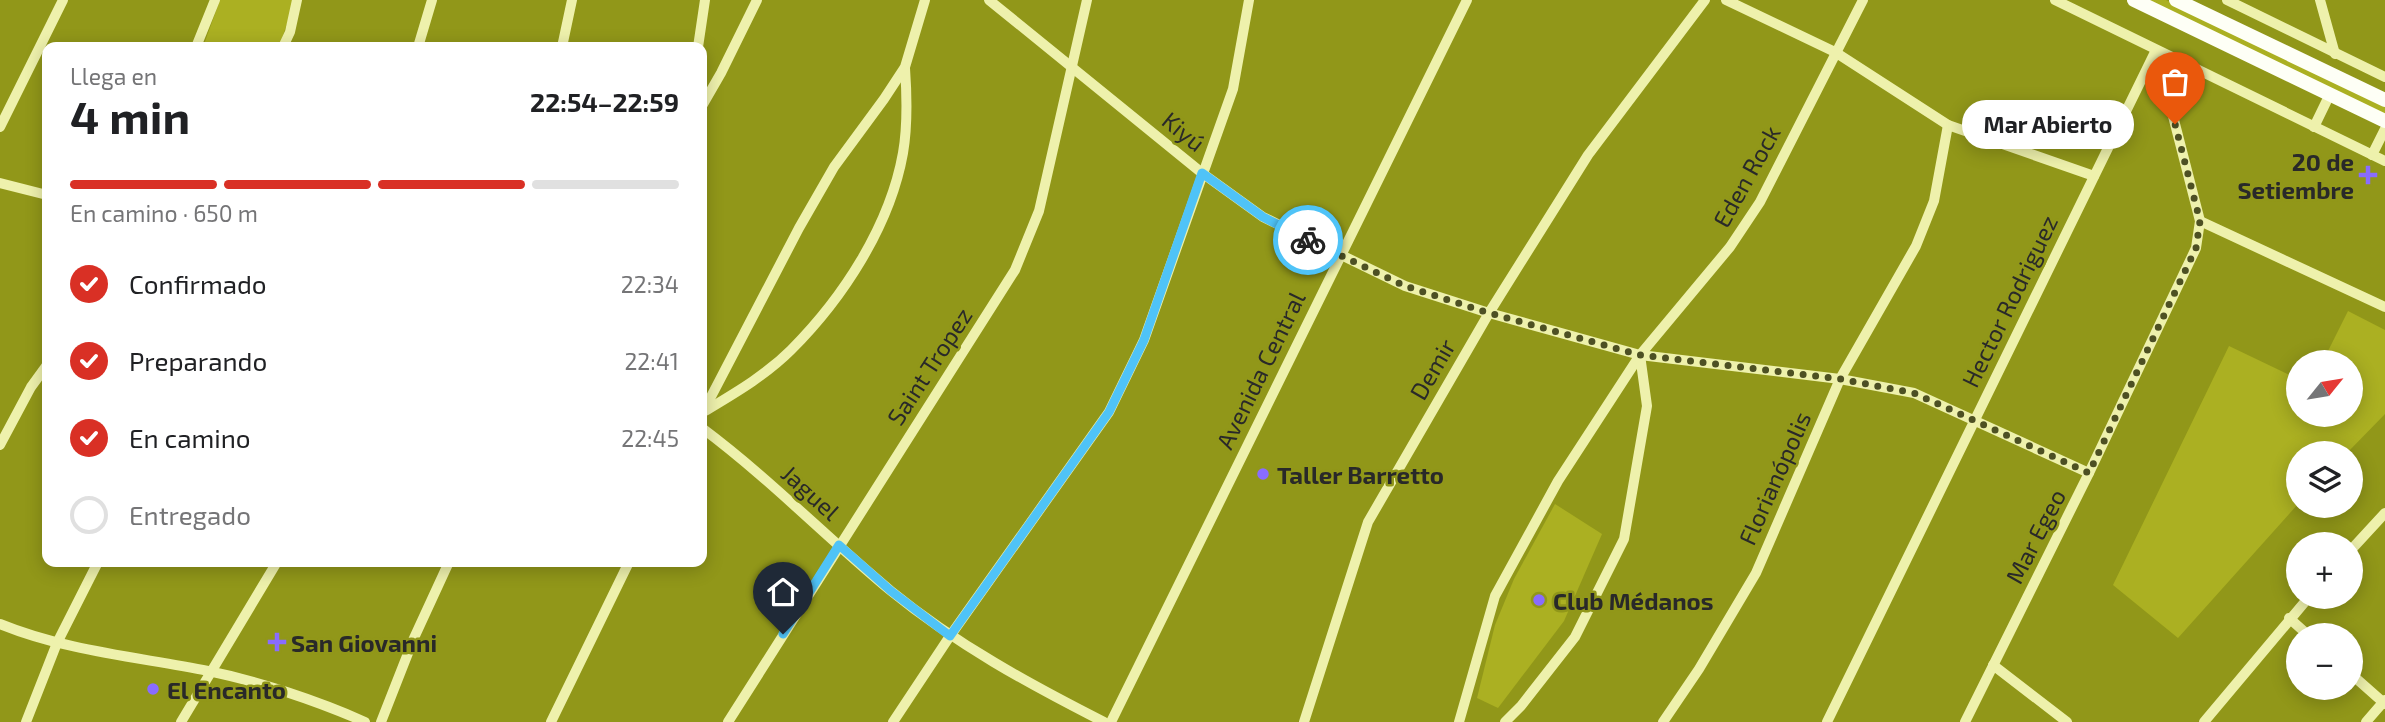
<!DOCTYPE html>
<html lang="es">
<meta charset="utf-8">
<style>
:root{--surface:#fff;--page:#f2f2f2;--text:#202124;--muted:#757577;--line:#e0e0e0;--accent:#d93025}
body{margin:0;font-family:"Exo 2",sans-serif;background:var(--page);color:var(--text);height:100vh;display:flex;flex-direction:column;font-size:26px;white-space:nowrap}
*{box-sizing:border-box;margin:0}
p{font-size:23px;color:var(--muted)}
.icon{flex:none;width:38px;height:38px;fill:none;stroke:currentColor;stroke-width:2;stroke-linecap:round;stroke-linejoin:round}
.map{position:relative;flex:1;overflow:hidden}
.panel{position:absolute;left:42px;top:42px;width:665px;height:525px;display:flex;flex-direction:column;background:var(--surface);border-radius:14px;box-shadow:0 4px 18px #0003}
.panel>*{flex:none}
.needle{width:46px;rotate:60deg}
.buttons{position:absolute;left:2286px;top:350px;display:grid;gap:14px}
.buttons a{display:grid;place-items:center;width:77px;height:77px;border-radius:50%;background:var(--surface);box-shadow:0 4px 18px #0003;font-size:35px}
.pin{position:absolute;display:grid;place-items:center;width:60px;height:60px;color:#fff;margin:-72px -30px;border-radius:50% 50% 50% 0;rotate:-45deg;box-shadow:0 0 7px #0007}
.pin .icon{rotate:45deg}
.courier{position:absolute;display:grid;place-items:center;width:70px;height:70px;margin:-35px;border:5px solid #4fc3f7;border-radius:50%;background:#fff;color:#222;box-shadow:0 2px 9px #0007}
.bubble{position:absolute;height:49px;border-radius:24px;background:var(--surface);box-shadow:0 4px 18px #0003;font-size:23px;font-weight:700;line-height:49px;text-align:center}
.summary em{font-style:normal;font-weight:700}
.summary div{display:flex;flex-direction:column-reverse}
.summary{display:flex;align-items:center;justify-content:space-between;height:119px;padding:0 28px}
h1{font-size:46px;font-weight:700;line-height:52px}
.bar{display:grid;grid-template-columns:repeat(4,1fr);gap:10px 7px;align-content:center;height:84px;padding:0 28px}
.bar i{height:9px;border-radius:5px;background:var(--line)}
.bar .current{background:var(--accent)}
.bar p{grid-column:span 4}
ol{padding:0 28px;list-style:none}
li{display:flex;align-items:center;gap:21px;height:77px}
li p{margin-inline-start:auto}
li .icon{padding:7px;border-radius:50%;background:var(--accent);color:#fff;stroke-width:4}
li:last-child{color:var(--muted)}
li i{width:38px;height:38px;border:4px solid var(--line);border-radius:50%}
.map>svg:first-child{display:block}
</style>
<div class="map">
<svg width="2385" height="722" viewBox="0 0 2385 722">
<rect width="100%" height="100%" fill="#919719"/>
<g fill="#abb022">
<path d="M 220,0 L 295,0 L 279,47 L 203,47 Z"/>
<path d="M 2145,0 L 2166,0 L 2385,105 L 2385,115 Z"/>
<path d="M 2348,311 L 2385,330 L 2385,414 L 2347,453 L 2298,453 L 2298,504 L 2178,638 L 2113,585 L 2229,346 L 2298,379 L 2298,415 L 2350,415 L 2350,362 L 2331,362 L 2324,359 Z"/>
<path d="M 1555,504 L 1602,534 L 1564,621 L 1498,708 L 1477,698 L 1495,625 L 1514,579 Z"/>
</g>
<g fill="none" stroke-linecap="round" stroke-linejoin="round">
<g stroke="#eef1ac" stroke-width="10">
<path d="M 989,0 L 1202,173 L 1263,217 L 1405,286 L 1489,313 L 1640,355 L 1840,379 L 1914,393 L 2089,473"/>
<path d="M 1726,0 L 1835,52 L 1948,125 L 2094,176"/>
<path d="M 2055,0 L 2385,161"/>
<path d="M 2227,0 L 2385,77"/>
<path d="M 2320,0 L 2335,54"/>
<path d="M 196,47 L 215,0"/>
<path d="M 283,47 L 290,32 L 297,0"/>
<path d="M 418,47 L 432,0"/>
<path d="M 562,47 L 572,0"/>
<path d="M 698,47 L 705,0"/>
<path d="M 702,106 L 721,73 L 757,0"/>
<path d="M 0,127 L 63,0"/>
<path d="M 2314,127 L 2330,94"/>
<path d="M 2372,155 L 2385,129"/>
<path d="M 0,183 L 47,195"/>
<path d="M 2200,221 L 2385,307"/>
<path d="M 705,411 C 735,393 766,375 791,350 C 843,298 890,226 903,153 C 908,124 907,96 905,68"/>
<path d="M 702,414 L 799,228 L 834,167 L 884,99 L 905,67 L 925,0"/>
<path d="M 702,428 C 769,478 827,538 891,591 C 956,644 1029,684 1104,722"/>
<path d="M 0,445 L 31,387 L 47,365"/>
<path d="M 2350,551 L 2385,513"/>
<path d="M 2289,618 L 2308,635"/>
<path d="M 0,624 C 66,651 138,657 208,671 C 258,681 318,701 365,722"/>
<path d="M 1993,665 L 2067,722"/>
<path d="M 2350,673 L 2385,704"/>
<path d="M 26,722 L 57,643 L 98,562"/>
<path d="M 181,722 L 277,562"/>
<path d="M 381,722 L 414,638 L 449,562"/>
<path d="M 551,722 L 629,562"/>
<path d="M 728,722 L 1015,270 L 1039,211 L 1087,0"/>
<path d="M 893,722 L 950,636 L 1109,412 L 1144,340 L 1233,89 L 1249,0"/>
<path d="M 1111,722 L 1467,0"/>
<path d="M 1304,722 L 1368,522 L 1489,313 L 1588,155 L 1705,0"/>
<path d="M 1459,722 L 1495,596 L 1558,481 L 1640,355 L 1730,247 L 1760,202 L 1863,0"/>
<path d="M 1505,722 L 1521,706 L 1575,637 L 1624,539 L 1647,406 L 1640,355"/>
<path d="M 1663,722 L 1699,669 L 1756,573 L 1840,379 L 1916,246 L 1934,201 L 1948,125"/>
<path d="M 1827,722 L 2156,50"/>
<path d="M 1965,722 L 2089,473 L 2196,248 L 2200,221 L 2156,50"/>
<path d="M 2204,722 L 2309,597"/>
<path d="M 2366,722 L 2385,700"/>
</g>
<g stroke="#fefff6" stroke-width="14">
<path d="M 2134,0 L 2385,121"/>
<path d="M 2176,0 L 2385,100"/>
</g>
</g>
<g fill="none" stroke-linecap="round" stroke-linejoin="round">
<path stroke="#4d5023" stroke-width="7" stroke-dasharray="0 12.6" d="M 1308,240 L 1405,286 L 1489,313 L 1640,355 L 1840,379 L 1914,393 L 2089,473 L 2196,248 L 2200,221 L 2175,124"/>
<path stroke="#4fc3f7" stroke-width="9" d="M 783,634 L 839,545 L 891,591 L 950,636 L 1109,412 L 1144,340 L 1202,173 L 1263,217 L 1308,240"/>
</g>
<g fill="#896cff" stroke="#919719" stroke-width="2.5">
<path d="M2364.5 164.5h7v7h7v7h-7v7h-7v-7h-7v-7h7z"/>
<circle cx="1263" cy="474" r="7"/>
<circle cx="1539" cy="600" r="7"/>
<path d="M273.5 631.5h7v7h7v7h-7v7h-7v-7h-7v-7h7z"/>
<circle cx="153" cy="689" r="7"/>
</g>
<g text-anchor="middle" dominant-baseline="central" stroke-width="5" stroke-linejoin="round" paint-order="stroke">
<g font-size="24" fill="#292929" stroke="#919719">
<text transform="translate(1184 131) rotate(39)">Kiyú</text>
<text transform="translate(1746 176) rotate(-61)">Eden Rock</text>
<text transform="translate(2009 301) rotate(-64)">Hector Rodriguez</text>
<text transform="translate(929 366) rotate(-57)">Saint Tropez</text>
<text transform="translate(1432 369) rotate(-60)">Demir</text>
<text transform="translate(1260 370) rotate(-64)">Avenida Central</text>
<text transform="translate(1774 478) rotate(-66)">Florianópolis</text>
<text transform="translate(811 492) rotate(42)">Jaguel</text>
<text transform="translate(2035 536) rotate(-63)">Mar Egeo</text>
</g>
<g font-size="24" font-weight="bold" fill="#292929" stroke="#919719" text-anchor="start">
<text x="2354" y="161" text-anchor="end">20 de<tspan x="2354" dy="28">Setiembre</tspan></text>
<text x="1277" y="474">Taller Barretto</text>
<text x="1553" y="600">Club Médanos</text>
<text x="291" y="642">San Giovanni</text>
<text x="167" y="689">El Encanto</text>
</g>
</g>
</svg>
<div class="buttons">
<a><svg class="needle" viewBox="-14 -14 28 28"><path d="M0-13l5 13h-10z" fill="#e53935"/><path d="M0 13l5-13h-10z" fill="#757577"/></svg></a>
<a><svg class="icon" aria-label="layers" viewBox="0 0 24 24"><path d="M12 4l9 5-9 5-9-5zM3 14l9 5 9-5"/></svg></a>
<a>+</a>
<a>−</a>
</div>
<div class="pin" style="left:2175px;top:124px;background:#ea580c"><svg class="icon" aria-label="bag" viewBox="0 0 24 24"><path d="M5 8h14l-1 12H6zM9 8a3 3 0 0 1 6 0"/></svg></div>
<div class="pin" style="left:783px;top:634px;background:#1f2937"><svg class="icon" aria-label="home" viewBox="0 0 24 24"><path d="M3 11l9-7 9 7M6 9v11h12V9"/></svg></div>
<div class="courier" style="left:1308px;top:240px"><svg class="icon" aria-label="bike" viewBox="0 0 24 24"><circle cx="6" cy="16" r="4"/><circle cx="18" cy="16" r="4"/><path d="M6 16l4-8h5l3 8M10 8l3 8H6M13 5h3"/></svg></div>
<div class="bubble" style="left:1962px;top:100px;width:172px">Mar Abierto</div>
<section class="panel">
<div class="summary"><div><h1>4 min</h1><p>Llega en</p></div><em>22:54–22:59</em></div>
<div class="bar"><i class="current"></i><i class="current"></i><i class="current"></i><i></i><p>En camino · 650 m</p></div>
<ol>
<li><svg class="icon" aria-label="check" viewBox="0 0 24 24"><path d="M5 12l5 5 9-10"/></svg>Confirmado<p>22:34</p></li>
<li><svg class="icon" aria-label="check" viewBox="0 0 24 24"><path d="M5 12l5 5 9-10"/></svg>Preparando<p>22:41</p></li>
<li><svg class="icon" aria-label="check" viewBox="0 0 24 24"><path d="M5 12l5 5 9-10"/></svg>En camino<p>22:45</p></li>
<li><i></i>Entregado</li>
</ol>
</section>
</div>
